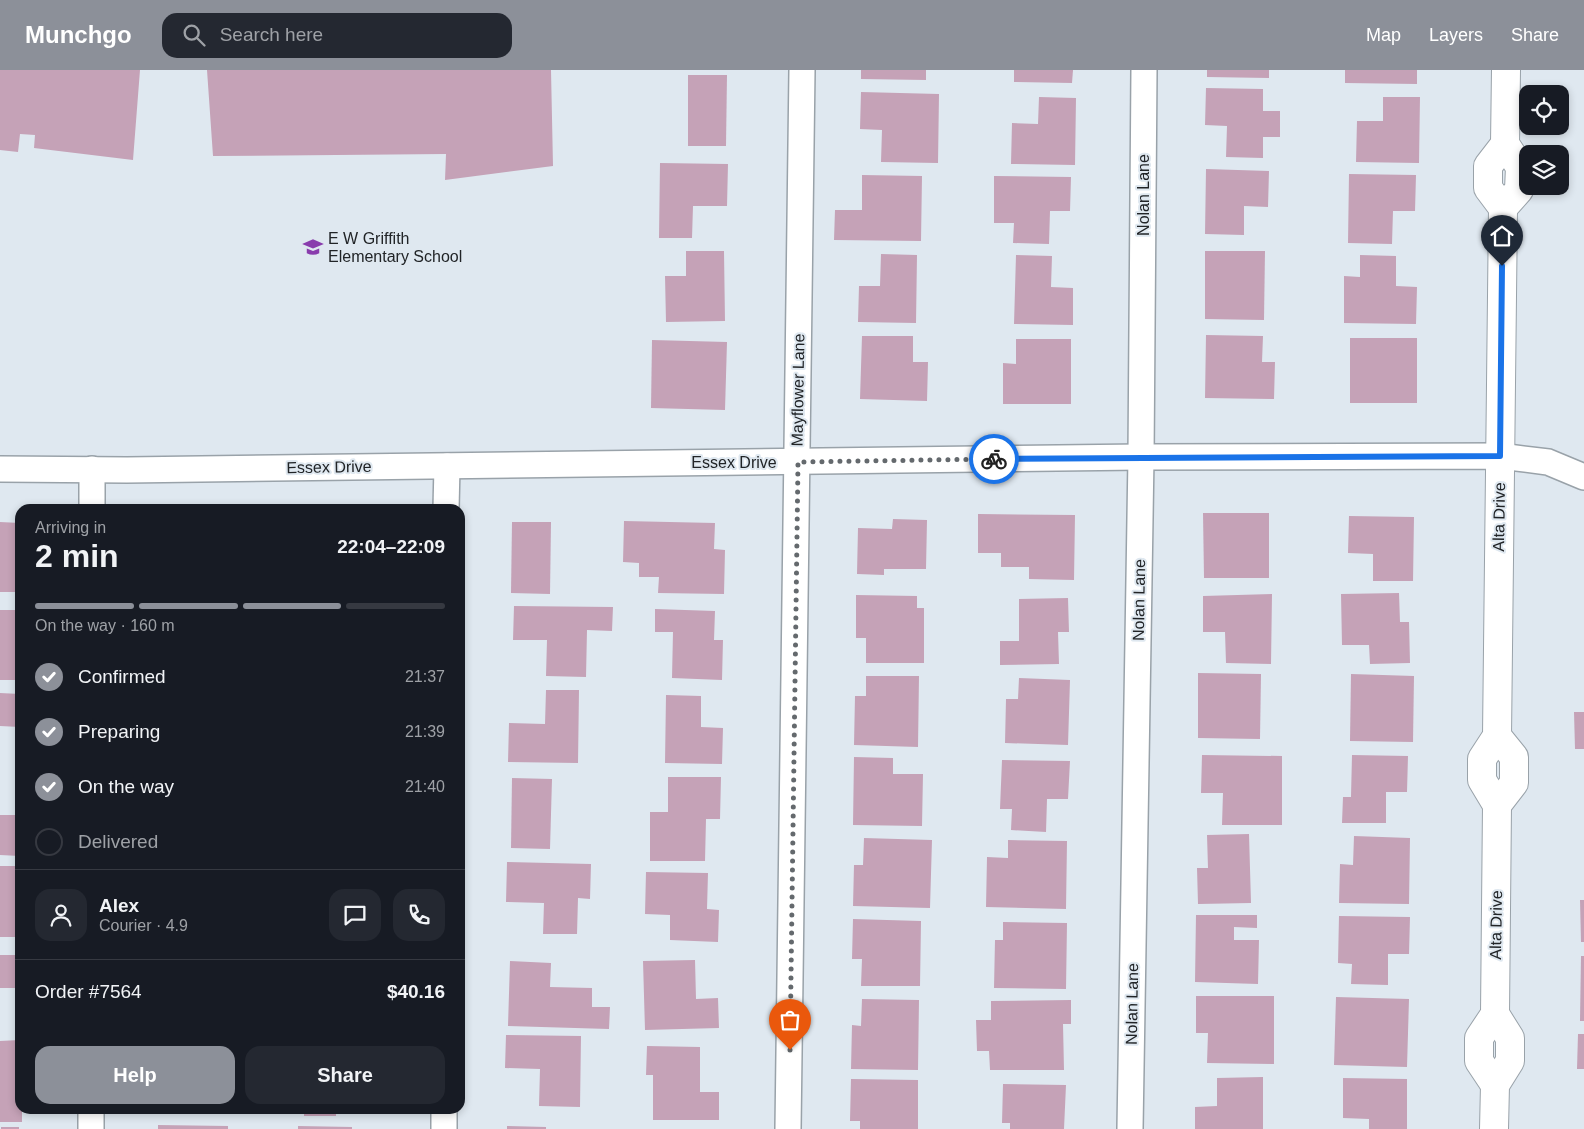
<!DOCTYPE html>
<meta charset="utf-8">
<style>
:root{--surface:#171b24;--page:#242831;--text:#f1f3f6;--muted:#9ea1a6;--line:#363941;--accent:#8c9099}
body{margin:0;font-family:Helvetica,sans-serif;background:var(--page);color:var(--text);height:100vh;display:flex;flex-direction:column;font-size:19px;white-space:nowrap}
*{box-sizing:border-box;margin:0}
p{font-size:16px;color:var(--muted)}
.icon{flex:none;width:28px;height:28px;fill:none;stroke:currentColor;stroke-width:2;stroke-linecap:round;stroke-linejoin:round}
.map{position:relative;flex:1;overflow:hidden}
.details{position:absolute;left:15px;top:434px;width:450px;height:610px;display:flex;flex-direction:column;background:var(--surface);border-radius:15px;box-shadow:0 2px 8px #0003}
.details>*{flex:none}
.tools{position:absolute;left:1519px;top:15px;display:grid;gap:10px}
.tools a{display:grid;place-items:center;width:50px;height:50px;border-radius:10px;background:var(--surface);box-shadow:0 2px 8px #0003;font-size:25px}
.pin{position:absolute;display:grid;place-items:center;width:42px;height:42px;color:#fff;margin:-51px -21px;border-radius:50% 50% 50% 0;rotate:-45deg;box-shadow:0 0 5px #0007}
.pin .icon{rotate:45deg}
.courier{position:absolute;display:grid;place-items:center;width:50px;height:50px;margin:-25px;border:4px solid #1a73e8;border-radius:50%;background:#fff;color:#222;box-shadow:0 1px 6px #0007}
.overview em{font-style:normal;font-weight:700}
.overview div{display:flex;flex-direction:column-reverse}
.overview{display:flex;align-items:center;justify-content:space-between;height:85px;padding:0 20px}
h1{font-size:32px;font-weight:700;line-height:38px}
.bar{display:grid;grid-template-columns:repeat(4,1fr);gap:8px 5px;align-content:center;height:60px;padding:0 20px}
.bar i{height:6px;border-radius:4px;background:var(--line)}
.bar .current{background:var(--accent)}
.bar p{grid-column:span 4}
.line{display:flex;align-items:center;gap:12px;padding:0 20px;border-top:1px solid var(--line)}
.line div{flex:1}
.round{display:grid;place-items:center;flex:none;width:52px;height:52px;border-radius:15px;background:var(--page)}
ol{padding:0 20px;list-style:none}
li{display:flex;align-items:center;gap:15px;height:55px}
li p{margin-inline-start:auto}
li .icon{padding:5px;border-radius:50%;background:var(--accent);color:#fff;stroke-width:4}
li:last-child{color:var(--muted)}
li i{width:28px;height:28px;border:2px solid var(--line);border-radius:50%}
.primary-button{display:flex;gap:10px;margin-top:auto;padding:10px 20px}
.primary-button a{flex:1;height:58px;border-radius:15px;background:var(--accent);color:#fff;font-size:20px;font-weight:700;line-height:58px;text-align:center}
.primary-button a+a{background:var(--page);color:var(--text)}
header{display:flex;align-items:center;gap:30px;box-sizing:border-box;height:70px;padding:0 25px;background:var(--accent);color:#fff}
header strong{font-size:24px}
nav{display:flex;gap:28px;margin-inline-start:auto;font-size:18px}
.search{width:350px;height:45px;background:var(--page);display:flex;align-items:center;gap:12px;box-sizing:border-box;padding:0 18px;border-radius:15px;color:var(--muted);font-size:19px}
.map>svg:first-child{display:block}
</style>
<header>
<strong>Munchgo</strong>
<div class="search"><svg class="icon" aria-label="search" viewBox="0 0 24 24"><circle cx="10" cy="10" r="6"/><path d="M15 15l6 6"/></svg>Search here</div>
<nav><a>Map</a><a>Layers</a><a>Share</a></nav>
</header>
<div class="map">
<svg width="1584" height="1059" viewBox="0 0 1584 1059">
<rect width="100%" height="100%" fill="#dfe8f0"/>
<g fill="#c5a2b7">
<path d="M 0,0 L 140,0 L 133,90 L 34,78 L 35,65 L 20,64 L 18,82 L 0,80 Z"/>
<path d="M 207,0 L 551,0 L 553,96 L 445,110 L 446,84 L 213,86 Z"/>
<path d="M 861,0 L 926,0 L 926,10 L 861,9 Z"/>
<path d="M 1014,0 L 1073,0 L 1072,13 L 1014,12 Z"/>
<path d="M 1207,0 L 1269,0 L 1269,8 L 1207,7 Z"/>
<path d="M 1345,0 L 1417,0 L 1417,14 L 1345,13 Z"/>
<path d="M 688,5 L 727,5 L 726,76 L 688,76 Z"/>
<path d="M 1206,18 L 1263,19 L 1263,41 L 1280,41 L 1280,67 L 1263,67 L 1263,88 L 1226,87 L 1227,56 L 1205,55 Z"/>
<path d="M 861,22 L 939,24 L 938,93 L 881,92 L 882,60 L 860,59 Z"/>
<path d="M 1039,27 L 1076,28 L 1075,95 L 1011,94 L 1012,53 L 1038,54 Z"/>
<path d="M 1383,27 L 1420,27 L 1419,93 L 1356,92 L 1357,51 L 1383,51 Z"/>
<path d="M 660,93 L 728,94 L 727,136 L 693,136 L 692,168 L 659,168 Z"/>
<path d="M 1206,99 L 1269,101 L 1268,137 L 1244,136 L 1244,165 L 1205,164 Z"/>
<path d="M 1349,104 L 1416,105 L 1415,141 L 1393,141 L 1392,174 L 1348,173 Z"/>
<path d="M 862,105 L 922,106 L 921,171 L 834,170 L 835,140 L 862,140 Z"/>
<path d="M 994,106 L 1071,107 L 1070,141 L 1050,141 L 1049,174 L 1013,173 L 1014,153 L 994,153 Z"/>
<path d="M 686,181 L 724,181 L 725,251 L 666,252 L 665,206 L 686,206 Z"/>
<path d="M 1205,181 L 1265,181 L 1264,250 L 1205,249 Z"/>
<path d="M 881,184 L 917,185 L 916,253 L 858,252 L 859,216 L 880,216 Z"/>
<path d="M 1016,185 L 1052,186 L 1051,217 L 1073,218 L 1073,255 L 1014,254 Z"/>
<path d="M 1360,185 L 1396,186 L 1396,216 L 1417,217 L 1416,254 L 1344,253 L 1344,206 L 1360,207 Z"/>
<path d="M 1206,265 L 1263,266 L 1262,292 L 1275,292 L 1274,329 L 1205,328 Z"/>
<path d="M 862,266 L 913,266 L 913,292 L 928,292 L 927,331 L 860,329 Z"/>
<rect x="1350" y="268" width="67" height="65"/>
<path d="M 1016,269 L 1071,269 L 1071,334 L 1003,334 L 1003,293 L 1016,294 Z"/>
<path d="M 652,270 L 727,272 L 725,340 L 651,338 Z"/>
<path d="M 1203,443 L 1269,443 L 1269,508 L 1204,508 Z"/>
<path d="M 978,444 L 1075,445 L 1074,510 L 1029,509 L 1029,497 L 1001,497 L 1001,483 L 978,483 Z"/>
<path d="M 1349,446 L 1414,447 L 1413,511 L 1373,511 L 1373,484 L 1348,483 Z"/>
<path d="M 893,449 L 927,450 L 926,499 L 884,499 L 884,505 L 857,504 L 858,458 L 892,459 Z"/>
<path d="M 624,451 L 715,453 L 714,479 L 725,480 L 724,524 L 658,523 L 659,507 L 639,507 L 639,493 L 623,492 Z"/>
<path d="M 0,452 L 20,453 L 20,522 L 0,522 Z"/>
<path d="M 512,452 L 551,452 L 550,524 L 511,523 Z"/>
<path d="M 1399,523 L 1400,552 L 1409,552 L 1410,593 L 1370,594 L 1369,575 L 1342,575 L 1341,524 Z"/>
<path d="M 1272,524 L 1271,594 L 1226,593 L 1225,562 L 1203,562 L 1203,526 Z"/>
<path d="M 856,525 L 917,526 L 917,538 L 924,538 L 924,593 L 866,593 L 866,568 L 856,568 Z"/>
<path d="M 1068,528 L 1069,562 L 1058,562 L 1059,594 L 1000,595 L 1000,571 L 1019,571 L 1019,529 Z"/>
<path d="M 514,536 L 613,537 L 612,561 L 587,560 L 586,607 L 546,606 L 547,570 L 513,570 Z"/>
<path d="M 655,539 L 715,541 L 714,570 L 723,570 L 722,610 L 672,608 L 673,562 L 655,562 Z"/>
<rect x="0" y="540" width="20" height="70"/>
<path d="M 1198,603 L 1261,604 L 1260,669 L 1198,668 Z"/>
<path d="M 1351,604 L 1414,606 L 1413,672 L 1350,671 Z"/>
<path d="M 866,606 L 919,606 L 918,677 L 854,675 L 855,626 L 866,626 Z"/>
<path d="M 1019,608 L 1070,610 L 1068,675 L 1005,673 L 1006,629 L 1018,629 Z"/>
<path d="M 546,620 L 579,620 L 578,693 L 508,692 L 509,653 L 545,654 Z"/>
<path d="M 0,623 L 20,624 L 20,657 L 0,656 Z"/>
<path d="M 666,625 L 701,626 L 701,657 L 723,658 L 722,694 L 665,693 Z"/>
<path d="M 1574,642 L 1584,642 L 1584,679 L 1575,679 Z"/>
<path d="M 1202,685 L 1282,686 L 1282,755 L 1222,755 L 1223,723 L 1201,723 Z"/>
<path d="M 1352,685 L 1408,686 L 1407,722 L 1386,722 L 1386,753 L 1342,753 L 1343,727 L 1351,727 Z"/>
<path d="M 854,687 L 893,688 L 893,704 L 923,704 L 922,756 L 853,755 Z"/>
<path d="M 1002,690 L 1070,691 L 1068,729 L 1047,729 L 1046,762 L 1011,760 L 1012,739 L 1000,739 Z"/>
<path d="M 668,707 L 721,707 L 720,749 L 706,749 L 705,791 L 650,791 L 650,742 L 668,742 Z"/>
<path d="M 512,708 L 552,709 L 550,779 L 511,778 Z"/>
<path d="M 0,745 L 20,745 L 20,786 L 0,785 Z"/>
<path d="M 1249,764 L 1251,833 L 1198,834 L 1197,798 L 1208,798 L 1207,765 Z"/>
<path d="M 1354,766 L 1410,768 L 1409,834 L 1339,833 L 1340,794 L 1353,795 Z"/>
<path d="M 864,768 L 932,770 L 930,838 L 853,836 L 854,795 L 863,795 Z"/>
<path d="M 1008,770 L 1067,771 L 1066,839 L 986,837 L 987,787 L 1008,788 Z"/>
<path d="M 507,792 L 591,794 L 590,829 L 578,828 L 577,864 L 543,864 L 544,833 L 506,832 Z"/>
<rect x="0" y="796" width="20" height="71"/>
<path d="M 646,802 L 708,803 L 707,839 L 719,840 L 718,872 L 670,870 L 670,845 L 645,844 Z"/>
<path d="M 1580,830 L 1584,830 L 1584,872 L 1581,872 Z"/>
<path d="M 1196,845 L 1257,845 L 1257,858 L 1234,857 L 1234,870 L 1259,870 L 1258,914 L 1195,912 Z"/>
<path d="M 1339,846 L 1410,847 L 1409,884 L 1388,884 L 1388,915 L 1351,914 L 1352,894 L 1338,893 Z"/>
<path d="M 853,849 L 921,851 L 920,916 L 861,916 L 862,889 L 852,889 Z"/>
<path d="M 1003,852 L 1067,853 L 1066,919 L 994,918 L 995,870 L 1003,870 Z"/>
<rect x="0" y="885" width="20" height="33"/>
<path d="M 1581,886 L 1584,886 L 1584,951 L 1580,951 Z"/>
<path d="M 695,890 L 696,929 L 718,928 L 719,958 L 645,960 L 643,891 Z"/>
<path d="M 510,891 L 551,893 L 550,917 L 592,918 L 592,937 L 610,937 L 609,959 L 508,956 Z"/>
<path d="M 1196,926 L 1274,926 L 1274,994 L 1207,993 L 1208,963 L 1196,963 Z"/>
<path d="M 1336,927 L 1409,929 L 1407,997 L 1334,995 Z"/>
<path d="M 862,929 L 919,930 L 918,1000 L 851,999 L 852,955 L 861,956 Z"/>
<path d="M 1071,930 L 1071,954 L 1063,954 L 1064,1000 L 990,1000 L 989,981 L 977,981 L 976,950 L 991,950 L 991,931 Z"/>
<path d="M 1578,964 L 1584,964 L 1584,999 L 1577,999 Z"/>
<path d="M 506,965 L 581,966 L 580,1037 L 539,1036 L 540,999 L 505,998 Z"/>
<path d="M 20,970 L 20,1039 L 22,1039 L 22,1052 L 0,1052 L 0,971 Z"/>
<path d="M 647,976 L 700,977 L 700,1022 L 719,1022 L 719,1050 L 653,1050 L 653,1005 L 646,1005 Z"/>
<path d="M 1263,1007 L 1263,1059 L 1195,1059 L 1195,1037 L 1217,1036 L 1217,1008 Z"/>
<path d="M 1343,1008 L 1407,1009 L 1407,1059 L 1369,1059 L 1369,1049 L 1343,1048 Z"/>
<path d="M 851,1009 L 918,1010 L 918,1059 L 860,1059 L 860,1051 L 850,1051 Z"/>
<path d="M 1003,1014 L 1066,1015 L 1064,1059 L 1010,1059 L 1010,1053 L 1002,1053 Z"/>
<rect x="304" y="1039" width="32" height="7"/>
<path d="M 158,1055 L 228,1056 L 228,1059 L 158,1059 Z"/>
<path d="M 298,1056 L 352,1057 L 352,1059 L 298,1059 Z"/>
<path d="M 507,1056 L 546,1057 L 546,1059 L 507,1059 Z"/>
<rect x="1" y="1057" width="18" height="2"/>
</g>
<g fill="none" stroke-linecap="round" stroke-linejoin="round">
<defs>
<g id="minor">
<path d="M 0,399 L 127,400 L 1141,387 L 1500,386 L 1548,392 L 1584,407"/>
<path d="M 92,439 L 92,399"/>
<path d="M 446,439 L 447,396"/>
<path d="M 91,1059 L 91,1039"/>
<path d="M 444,1059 L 444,1039"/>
<path d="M 788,1059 L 802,0"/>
<path d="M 1130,1059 L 1141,387 L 1144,0"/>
</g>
<g id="secondary">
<path d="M 1503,138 L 1519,120 L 1520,97 L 1505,74 L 1506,0"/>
<path d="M 1497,666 L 1514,687 L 1514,713 L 1497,735"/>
<path d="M 1495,1015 L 1479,991 L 1479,968 L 1495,944 L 1497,735 L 1482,710 L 1482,689 L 1497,666 L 1503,138 L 1488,118 L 1488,96 L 1505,74"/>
<path d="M 1494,1059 L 1495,1015 L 1510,991 L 1510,968 L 1495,944"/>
</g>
</defs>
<use href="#minor" stroke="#99a2a9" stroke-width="28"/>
<use href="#secondary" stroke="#99a2a9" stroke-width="30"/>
<use href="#minor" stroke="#fff" stroke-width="25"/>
<use href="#secondary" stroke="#fff" stroke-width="28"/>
</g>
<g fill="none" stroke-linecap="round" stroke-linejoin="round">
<path stroke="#64696d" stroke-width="5" stroke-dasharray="0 9" d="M 790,980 L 798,392 L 994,389"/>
<path stroke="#1a73e8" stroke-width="6" d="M 994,389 L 1500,386 L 1502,196"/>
</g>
<defs>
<symbol id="school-bare" viewBox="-9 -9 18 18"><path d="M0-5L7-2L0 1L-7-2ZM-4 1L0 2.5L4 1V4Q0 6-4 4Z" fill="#893cad" stroke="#dfe8f0" stroke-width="2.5" paint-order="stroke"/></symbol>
</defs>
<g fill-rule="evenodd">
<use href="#school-bare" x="299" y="163" width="28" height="28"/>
</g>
<g text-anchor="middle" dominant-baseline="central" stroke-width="4" stroke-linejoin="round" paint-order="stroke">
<g font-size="16" fill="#212427" stroke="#dfe8f0">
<text transform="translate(1143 125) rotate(-90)">Nolan Lane</text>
<text transform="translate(798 320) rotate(-89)">Mayflower Lane</text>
<text x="734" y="392">Essex Drive</text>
<text transform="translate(329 397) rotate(-1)">Essex Drive</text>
<text transform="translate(1499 447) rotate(-89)">Alta Drive</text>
<text transform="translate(1139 530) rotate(-89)">Nolan Lane</text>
<text transform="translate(1496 855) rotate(-89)">Alta Drive</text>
<text transform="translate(1132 934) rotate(-89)">Nolan Lane</text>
</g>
<g font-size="16" fill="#212427" stroke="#dfe8f0" text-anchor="start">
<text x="328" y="168">E W Griffith<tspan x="328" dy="18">Elementary School</tspan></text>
</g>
</g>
</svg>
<div class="tools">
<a><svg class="icon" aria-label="locate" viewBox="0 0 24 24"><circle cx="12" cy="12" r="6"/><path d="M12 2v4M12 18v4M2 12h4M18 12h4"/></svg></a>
<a><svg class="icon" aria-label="layers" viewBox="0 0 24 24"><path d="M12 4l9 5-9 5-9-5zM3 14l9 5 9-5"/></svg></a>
</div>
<div class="pin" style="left:790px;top:980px;background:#ea580c"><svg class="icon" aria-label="bag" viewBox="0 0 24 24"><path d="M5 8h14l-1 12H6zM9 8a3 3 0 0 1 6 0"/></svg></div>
<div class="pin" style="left:1502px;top:196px;background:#1f2937"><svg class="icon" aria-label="home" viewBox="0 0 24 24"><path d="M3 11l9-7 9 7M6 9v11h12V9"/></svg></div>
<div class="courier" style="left:994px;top:389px"><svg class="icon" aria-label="bike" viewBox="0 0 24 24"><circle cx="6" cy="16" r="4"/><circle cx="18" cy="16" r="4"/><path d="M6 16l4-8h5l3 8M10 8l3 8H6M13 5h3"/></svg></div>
<section class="details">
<div class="overview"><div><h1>2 min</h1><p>Arriving in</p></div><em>22:04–22:09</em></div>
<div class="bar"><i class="current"></i><i class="current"></i><i class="current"></i><i></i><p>On the way · 160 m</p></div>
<ol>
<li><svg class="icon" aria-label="check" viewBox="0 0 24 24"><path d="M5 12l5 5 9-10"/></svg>Confirmed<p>21:37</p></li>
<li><svg class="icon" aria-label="check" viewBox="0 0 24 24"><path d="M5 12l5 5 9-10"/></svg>Preparing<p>21:39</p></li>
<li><svg class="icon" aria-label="check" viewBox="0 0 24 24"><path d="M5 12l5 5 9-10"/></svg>On the way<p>21:40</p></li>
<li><i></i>Delivered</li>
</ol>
<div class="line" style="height:90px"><a class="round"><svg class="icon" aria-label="person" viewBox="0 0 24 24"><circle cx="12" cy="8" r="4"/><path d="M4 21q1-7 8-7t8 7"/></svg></a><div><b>Alex</b><p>Courier · 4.9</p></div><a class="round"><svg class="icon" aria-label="chat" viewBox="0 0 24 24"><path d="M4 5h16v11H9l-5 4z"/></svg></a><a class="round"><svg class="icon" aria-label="phone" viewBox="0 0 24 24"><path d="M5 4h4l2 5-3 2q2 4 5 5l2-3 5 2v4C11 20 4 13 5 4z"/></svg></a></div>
<div class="line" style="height:65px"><div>Order #7564</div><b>$40.16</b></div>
<div class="primary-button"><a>Help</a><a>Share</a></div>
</section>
</div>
